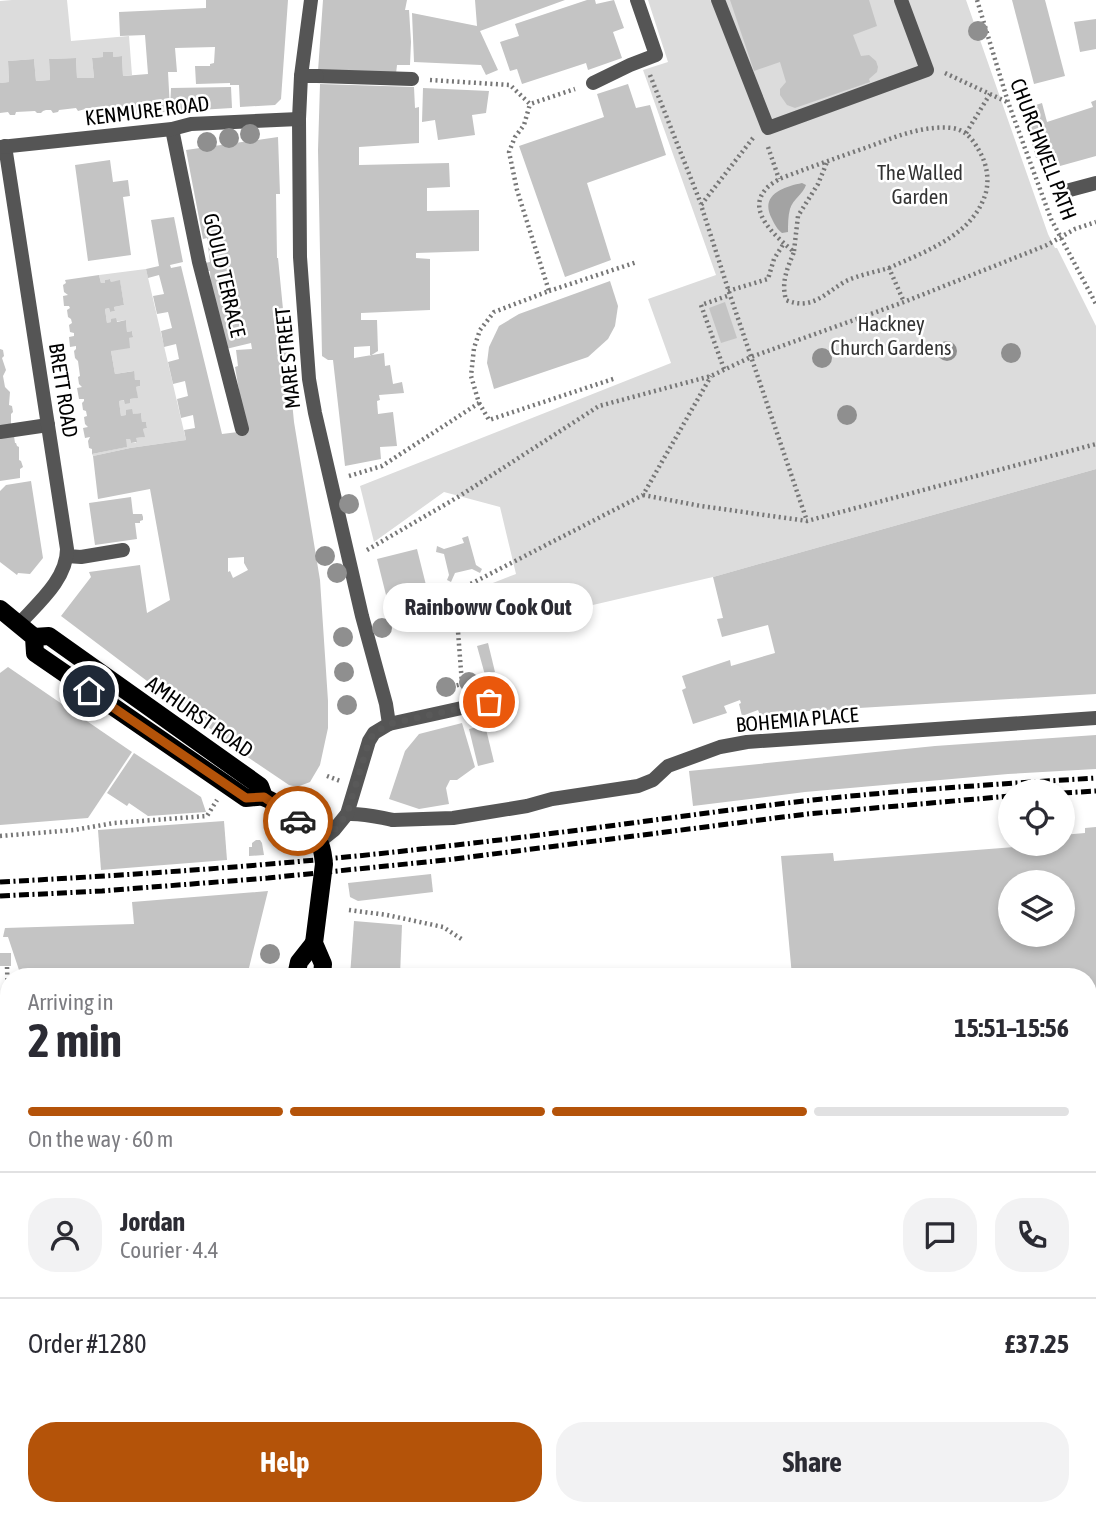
<!DOCTYPE html>
<meta charset="utf-8">
<style>
:root{--surface:#fff;--page:#f2f2f3;--text:#2b2b33;--muted:#7c7c81;--line:#e1e1e2;--accent:#b45309}
body{margin:0;font-family:"Asap Condensed",sans-serif;background:var(--page);color:var(--text);height:100vh;display:flex;flex-direction:column;font-size:26px;white-space:nowrap}
*{box-sizing:border-box;margin:0}
p{font-size:23px;color:var(--muted)}
.icon{flex:none;width:38px;height:38px;fill:none;stroke:currentColor;stroke-width:2;stroke-linecap:round;stroke-linejoin:round}
.map{position:relative;flex:1;overflow:hidden}
.panel{position:absolute;left:0px;top:968px;width:1097px;height:548px;display:flex;flex-direction:column;background:var(--surface);border-radius:28px 28px 0 0;box-shadow:0 4px 10px #0003}
.panel>*{flex:none}
.fabs{position:absolute;left:998px;top:779px;display:grid;gap:14px}
.fabs a{display:grid;place-items:center;width:77px;height:77px;border-radius:50%;background:var(--surface);box-shadow:0 4px 10px #0003;font-size:35px}
.pin{position:absolute;display:grid;place-items:center;width:60px;height:60px;color:#fff;margin:-30px;border:4px solid #fff;border-radius:50%;box-shadow:0 2px 7px #0007}
.courier{position:absolute;display:grid;place-items:center;width:70px;height:70px;margin:-35px;border:5px solid #b45309;border-radius:50%;background:#fff;color:#222;box-shadow:0 2px 9px #0007}
.bubble{position:absolute;height:49px;border-radius:24px;background:var(--surface);box-shadow:0 4px 10px #0003;font-size:23px;font-weight:700;line-height:49px;text-align:center}
.headline em{font-style:normal;font-weight:700}
.headline div{display:flex;flex-direction:column-reverse}
.headline{display:flex;align-items:center;justify-content:space-between;height:119px;padding:0 28px}
h1{font-size:46px;font-weight:700;line-height:52px}
.bar{display:grid;grid-template-columns:repeat(4,1fr);gap:10px 7px;align-content:center;height:84px;padding:0 28px}
.bar i{height:9px;border-radius:5px;background:var(--line)}
.bar .on{background:var(--accent)}
.bar p{grid-column:span 4}
.line{display:flex;align-items:center;gap:18px;padding:0 28px;border-top:2px solid var(--line)}
.line div{flex:1}
.round{display:grid;place-items:center;flex:none;width:74px;height:74px;border-radius:28px;background:var(--page)}
.button{display:flex;gap:14px;margin-top:auto;padding:14px 28px}
.button a{flex:1;height:80px;border-radius:28px;background:var(--accent);color:#fff;font-size:28px;font-weight:700;line-height:80px;text-align:center}
.button a+a{background:var(--page);color:var(--text)}
.map>svg:first-child{display:block}
</style>
<div class="map">
<svg width="1096" height="1515" viewBox="0 0 1096 1515">
<rect width="100%" height="100%" fill="#fff"/>
<g fill="#dcdcdc">
<path d="M 12,0 L 67,0 L 71,41 L 129,36 L 132,75 L 123,76 L 122,56 L 113,57 L 103,52 L 103,57 L 92,58 L 94,78 L 77,78 L 76,58 L 49,59 L 50,80 L 36,81 L 34,59 L 8,61 L 9,82 L 0,83 L 0,1 Z"/>
<path d="M 648,0 L 966,0 L 1048,234 L 1055,248 L 1057,248 L 1096,326 L 1096,469 L 713,577 L 485,630 L 475,590 L 516,574 L 500,507 L 444,492 L 374,542 L 360,486 L 671,363 L 648,299 L 716,275 L 643,70 L 668,62 Z"/>
<path d="M 146,269 L 186,440 L 130,448 L 93,456 L 92,454 L 126,447 L 126,439 L 130,439 L 131,443 L 136,443 L 136,438 L 144,437 L 143,429 L 147,428 L 146,422 L 142,422 L 141,413 L 121,416 L 119,401 L 137,398 L 136,387 L 140,386 L 140,380 L 135,380 L 133,371 L 115,374 L 111,351 L 129,338 L 133,336 L 132,331 L 127,332 L 126,320 L 107,323 L 105,309 L 109,308 L 110,312 L 115,311 L 114,307 L 124,305 L 120,281 L 111,282 L 110,279 L 105,280 L 105,283 L 101,283 L 99,275 Z"/>
<path d="M 1096,1413 L 1096,1481 L 1089,1482 L 1089,1415 Z"/>
<path d="M 846,1507 L 961,1507 L 962,1515 L 806,1515 Z"/>
</g>
<path fill="#a3a3a3" d="M 802,183 L 806,185 C 803,194 793,199 790,209 C 788,216 788,225 788,232 L 782,233 C 777,229 775,225 772,219 C 759,195 783,187 802,183 Z"/>
<g fill="#c4c4c4" fill-rule="evenodd">
<path d="M 206,0 L 288,0 L 281,99 L 275,105 L 240,107 L 239,85 L 230,85 L 230,83 L 196,84 L 195,66 L 210,66 L 210,64 L 214,63 L 215,47 L 175,48 L 177,72 L 168,72 L 170,109 L 171,88 L 231,87 L 232,108 L 133,114 L 133,105 L 129,105 L 128,108 L 123,108 L 122,106 L 99,107 L 98,109 L 94,110 L 92,108 L 89,108 L 78,111 L 76,108 L 59,110 L 58,112 L 53,113 L 51,110 L 46,110 L 43,111 L 41,113 L 37,113 L 35,111 L 16,112 L 15,115 L 10,115 L 8,112 L 0,113 L 0,83 L 9,82 L 8,61 L 34,59 L 36,81 L 50,80 L 49,59 L 76,58 L 77,78 L 94,78 L 92,58 L 103,57 L 103,52 L 113,52 L 113,57 L 122,56 L 123,76 L 148,74 L 145,35 L 120,36 L 119,12 L 206,8 Z"/>
<path d="M 323,0 L 407,0 L 405,10 L 409,10 L 411,42 L 410,65 L 397,65 L 396,74 L 318,71 Z"/>
<path d="M 475,0 L 565,0 L 480,31 L 498,70 L 486,75 L 481,65 L 414,62 L 412,13 L 477,26 Z"/>
<path d="M 587,0 L 595,0 L 596,4 L 614,0 L 624,28 L 613,32 L 622,58 L 588,70 L 586,63 L 522,84 L 517,69 L 510,71 L 500,42 L 519,36 L 515,24 Z"/>
<path d="M 730,0 L 869,0 L 877,26 L 853,35 L 861,56 L 869,55 L 876,61 L 878,67 L 877,72 L 869,79 L 870,82 L 795,108 L 787,105 L 780,95 L 780,89 L 786,82 L 780,62 L 754,71 Z"/>
<path d="M 1012,0 L 1045,0 L 1065,76 L 1034,84 Z"/>
<path d="M 1096,19 L 1096,49 L 1080,52 L 1074,22 Z"/>
<path d="M 320,84 L 414,87 L 415,108 L 419,107 L 419,143 L 359,147 L 359,165 L 449,163 L 450,187 L 427,188 L 427,211 L 479,210 L 479,251 L 416,253 L 416,258 L 430,259 L 430,310 L 361,313 L 361,320 L 377,320 L 378,351 L 370,356 L 370,346 L 354,347 L 354,358 L 384,353 L 385,366 L 390,365 L 393,384 L 402,382 L 404,393 L 379,395 L 380,400 L 377,401 L 378,414 L 393,412 L 397,446 L 380,447 L 381,459 L 345,466 L 333,360 L 328,360 L 322,356 L 318,150 Z"/>
<path d="M 628,84 L 636,108 L 650,105 L 666,155 L 587,183 L 611,260 L 565,277 L 519,146 L 604,117 L 597,94 Z"/>
<path d="M 423,88 L 489,91 L 486,113 L 472,115 L 475,135 L 438,140 L 435,120 L 422,122 Z"/>
<path d="M 1096,100 L 1096,156 L 1060,166 L 1056,153 L 1036,158 L 1024,115 L 1037,110 L 1036,105 L 1042,103 L 1047,122 L 1093,107 L 1091,102 Z"/>
<path d="M 278,137 L 280,194 L 276,194 L 277,258 L 278,258 L 294,422 L 320,580 L 328,701 L 328,728 L 320,765 L 310,782 L 297,787 L 289,785 L 249,758 L 61,616 L 91,577 L 89,572 L 140,565 L 147,613 L 170,600 L 150,489 L 98,499 L 93,456 L 130,448 L 186,440 L 184,430 L 195,428 L 193,415 L 181,418 L 177,399 L 188,396 L 185,381 L 173,384 L 168,362 L 179,359 L 176,344 L 164,347 L 161,331 L 172,328 L 168,312 L 157,314 L 153,296 L 164,294 L 159,275 L 148,278 L 146,269 L 159,266 L 151,220 L 174,217 L 183,262 L 170,265 L 171,268 L 181,266 L 222,434 L 246,431 L 235,367 L 238,366 L 236,350 L 252,349 L 251,343 L 226,349 L 211,288 L 210,271 L 207,271 L 205,263 L 210,262 L 207,238 L 203,239 L 186,150 ZM 244,557 L 244,563 L 248,570 L 233,578 L 230,571 L 228,572 L 228,558 Z"/>
<path d="M 110,160 L 113,182 L 128,180 L 130,196 L 123,197 L 131,255 L 88,261 L 75,165 Z"/>
<path d="M 99,275 L 101,283 L 105,283 L 105,280 L 110,279 L 111,282 L 120,280 L 124,305 L 114,307 L 115,311 L 110,312 L 109,308 L 105,309 L 107,323 L 111,322 L 111,319 L 116,318 L 117,322 L 126,320 L 127,332 L 132,331 L 133,337 L 129,338 L 130,348 L 111,351 L 115,374 L 134,371 L 135,380 L 140,380 L 140,386 L 136,387 L 138,398 L 130,399 L 130,403 L 125,404 L 124,400 L 119,401 L 121,416 L 126,415 L 126,410 L 132,409 L 133,414 L 141,413 L 142,422 L 146,422 L 147,428 L 143,429 L 145,437 L 136,438 L 137,442 L 131,443 L 130,439 L 126,439 L 127,447 L 92,454 L 92,449 L 89,448 L 88,441 L 90,437 L 85,438 L 83,428 L 88,427 L 85,424 L 84,417 L 87,416 L 86,411 L 83,410 L 82,403 L 84,401 L 84,399 L 79,399 L 77,388 L 82,387 L 79,384 L 78,377 L 80,376 L 78,361 L 75,358 L 74,351 L 76,349 L 76,346 L 70,347 L 69,337 L 74,336 L 74,333 L 70,332 L 69,325 L 72,323 L 71,319 L 68,317 L 67,310 L 70,308 L 69,306 L 64,306 L 63,296 L 68,295 L 64,292 L 63,285 L 66,283 L 65,280 Z"/>
<path d="M 610,281 L 618,306 L 615,326 L 608,339 L 588,357 L 494,389 L 487,363 L 489,347 L 499,326 L 519,314 Z"/>
<path d="M 725,302 L 737,338 L 721,343 L 709,308 Z"/>
<path d="M 0,349 L 3,350 L 4,356 L 2,358 L 6,370 L 3,376 L 5,387 L 10,392 L 9,405 L 12,406 L 13,412 L 11,414 L 11,424 L 0,426 Z"/>
<path d="M 14,436 L 15,443 L 16,443 L 17,446 L 19,447 L 19,460 L 21,461 L 23,467 L 20,469 L 20,478 L 0,481 L 0,438 Z"/>
<path d="M 1096,469 L 1096,694 L 775,713 L 776,716 L 763,722 L 758,710 L 742,716 L 739,704 L 741,703 L 740,700 L 724,706 L 727,713 L 693,724 L 682,690 L 686,688 L 682,676 L 730,660 L 731,666 L 775,653 L 768,625 L 722,637 L 717,619 L 723,618 L 713,577 Z"/>
<path d="M 31,481 L 43,558 L 30,574 L 18,573 L 17,575 L 0,562 L 0,491 L 6,485 Z"/>
<path d="M 131,497 L 133,514 L 142,514 L 143,517 L 143,520 L 140,521 L 140,523 L 135,523 L 137,539 L 95,545 L 89,503 Z"/>
<path d="M 468,536 L 476,565 L 482,569 L 480,573 L 472,569 L 455,573 L 451,582 L 447,580 L 449,575 L 444,554 L 436,552 L 437,546 L 444,549 L 464,543 L 462,538 Z"/>
<path d="M 417,549 L 431,605 L 391,615 L 377,559 Z"/>
<path d="M 488,643 L 495,672 L 485,675 L 477,646 Z"/>
<path d="M 8,667 L 132,752 L 88,818 L 0,825 L 0,673 Z"/>
<path d="M 462,723 L 475,767 L 457,780 L 450,780 L 446,788 L 449,804 L 419,809 L 389,799 L 405,751 L 419,734 Z"/>
<path d="M 485,725 L 494,762 L 478,766 L 469,729 Z"/>
<path d="M 1096,735 L 1096,769 L 1008,774 L 805,792 L 693,806 L 689,771 L 935,746 Z"/>
<path d="M 134,753 L 201,797 L 206,812 L 148,816 L 129,803 L 127,806 L 107,793 Z"/>
<path d="M 224,821 L 227,860 L 101,870 L 98,830 Z"/>
<path d="M 1096,827 L 1096,1007 L 1088,1010 L 1088,976 L 792,976 L 781,856 L 833,853 L 834,861 L 1040,845 L 1040,844 L 1062,844 L 1062,835 L 1085,833 L 1085,828 ZM 1010,882 L 1062,882 L 1062,934 L 1010,934 Z"/>
<path d="M 256,840 L 260,840 L 262,843 L 264,855 L 249,856 L 249,847 L 252,847 L 252,843 Z"/>
<path d="M 431,874 L 433,892 L 358,901 L 350,897 L 348,883 Z"/>
<path d="M 268,891 L 247,976 L 21,976 L 8,937 L 3,937 L 5,928 L 134,924 L 132,902 Z"/>
<path d="M 354,921 L 402,925 L 400,976 L 350,976 Z"/>
<rect x="0" y="953" width="11" height="13"/>
<rect x="0" y="1104" width="9" height="27"/>
<path d="M 9,1175 L 9,1208 L 0,1210 L 0,1177 Z"/>
<path d="M 5,1299 L 9,1300 L 9,1315 L 2,1314 Z"/>
<path d="M 9,1376 L 9,1454 L 0,1453 L 0,1377 Z"/>
<path d="M 54,1507 L 217,1507 L 216,1515 L 53,1515 Z"/>
<path d="M 312,1507 L 354,1507 L 353,1515 L 311,1515 Z"/>
<path d="M 439,1507 L 500,1507 L 501,1512 L 486,1515 L 440,1515 Z"/>
<path d="M 507,1507 L 540,1507 L 540,1508 L 509,1515 Z"/>
<path d="M 619,1507 L 655,1507 L 657,1515 L 621,1515 Z"/>
<path d="M 718,1507 L 767,1507 L 767,1508 L 733,1515 L 720,1515 Z"/>
<path d="M 1005,1507 L 1043,1507 L 1044,1514 L 1079,1507 L 1091,1507 L 1092,1515 L 1007,1515 Z"/>
</g>
<g fill="none" stroke-linecap="round" stroke-linejoin="round">
<g stroke="#777" stroke-width="4.5" stroke-dasharray="2 3.5" stroke-linecap="butt">
<path d="M 977,0 L 1008,102 L 1051,219 L 1096,304"/>
<path d="M 945,73 L 1007,102"/>
<path d="M 650,75 L 701,204"/>
<path d="M 430,80 L 510,85 L 530,104 L 575,89"/>
<path d="M 966,133 L 990,94"/>
<path d="M 753,138 L 701,205 L 730,295 L 807,521"/>
<path d="M 768,147 L 779,179"/>
<path d="M 794,251 L 798,216 L 818,184 L 827,162"/>
<path d="M 889,268 C 926,251 974,235 986,192 C 989,180 987,167 982,156 C 975,143 968,130 952,128 C 921,125 893,138 865,148 C 836,158 808,168 779,179 C 775,182 769,185 766,189 C 745,212 778,238 794,252 C 787,269 781,282 786,300 C 812,311 825,293 846,281 C 859,275 875,272 889,268 L 904,302"/>
<path d="M 549,291 L 637,262"/>
<path d="M 728,291 L 768,279 L 774,259 L 784,243"/>
<path d="M 724,369 L 701,305 L 730,295"/>
<path d="M 479,403 L 489,420 L 616,378"/>
<path d="M 349,476 L 382,466 L 479,403 L 471,376 L 474,348 L 480,330 L 494,312 L 549,291 L 517,190 L 509,152 L 515,137 L 524,125 L 530,104"/>
<path d="M 643,495 L 701,506 L 807,521 L 1096,444"/>
<path d="M 367,550 L 458,497 L 599,406 L 711,376 L 751,357 L 904,302 L 1047,245 L 1075,229 L 1096,222"/>
<path d="M 446,688 L 462,684 L 455,592 L 643,495 L 711,376"/>
<path d="M 327,776 L 340,781"/>
<path d="M 0,836 L 74,830 L 114,823 L 207,816 L 217,800"/>
<path d="M 349,910 L 387,915 L 443,927 L 463,940"/>
<path d="M 7,967 L 9,1029"/>
<path d="M 0,1036 L 9,1035"/>
<path d="M 1088,1269 L 1096,1268"/>
<path d="M 974,1507 L 975,1515"/>
<path d="M 928,1515 L 971,1507"/>
</g>
<g stroke="#555" stroke-width="14">
<path d="M 718,0 L 768,128 L 927,70 L 901,0"/>
<path d="M 317,76 L 412,79"/>
<path d="M 593,83 L 630,65 L 656,55 L 637,0"/>
<path d="M 1066,191 L 1096,183"/>
<path d="M 0,432 L 48,425"/>
<path d="M 67,556 L 81,557 L 123,550"/>
<path d="M 389,724 L 489,702"/>
<path d="M 347,814 C 364,813 377,817 393,820"/>
</g>
<g stroke="#555" stroke-width="14">
<path d="M 311,0 L 301,76 L 299,119 L 300,257 L 309,379 L 315,413 L 362,616 L 386,704 L 389,724 L 374,733 L 369,741 L 347,814 L 334,830 L 319,842"/>
<path d="M 301,76 L 317,76"/>
<path d="M 172,129 L 199,262 L 242,429"/>
<path d="M 5,146 L 67,549 C 67,579 38,603 19,624"/>
<path d="M 0,147 L 172,129 L 191,124 L 299,119"/>
<path d="M 393,820 L 453,818 L 527,806 L 552,799 L 638,786 L 653,780 L 668,766 L 720,747 L 747,742 L 1096,718"/>
<path d="M 0,1225 L 9,1224"/>
<path d="M 0,1493 L 9,1494"/>
<path d="M 23,1507 L 28,1515"/>
<path d="M 690,1507 L 691,1515"/>
</g>
<g stroke="#222" stroke-width="14">
<path d="M 1088,1038 L 1096,1035"/>
<path d="M 1088,1128 L 1096,1165"/>
<path d="M 404,1507 L 405,1515"/>
</g>
<g stroke="#000" stroke-width="18">
<path d="M 0,609 L 34,637 L 35,653 L 246,798 C 251,798 258,796 263,797 C 274,800 314,832 319,842 C 323,849 323,856 324,864 L 314,943 L 323,964 L 322,976"/>
<path d="M 34,637 L 49,636 L 260,786 L 264,797"/>
<path d="M 296,976 L 299,962 L 314,943"/>
<path d="M 0,1075 L 9,1075"/>
<path d="M 254,1507 L 261,1515"/>
</g>
<g stroke="#000" stroke-width="5" stroke-dasharray="10 3.5 2 3.5" stroke-linecap="butt">
<path d="M 1062,793 L 1096,791"/>
<path d="M 0,882 C 149,874 298,864 447,846 C 566,833 684,815 804,801 C 901,790 999,784 1096,778"/>
<path d="M 0,896 L 102,891 L 268,878 L 446,860 L 807,814 L 1010,796"/>
</g>
</g>
<g fill="#8f8f8f">
<circle cx="978" cy="31" r="10"/>
<circle cx="250" cy="134" r="10"/>
<circle cx="229" cy="138" r="10"/>
<circle cx="207" cy="142" r="10"/>
<circle cx="947" cy="351" r="10"/>
<circle cx="1011" cy="353" r="10"/>
<circle cx="822" cy="358" r="10"/>
<circle cx="847" cy="415" r="10"/>
<circle cx="349" cy="504" r="10"/>
<circle cx="325" cy="556" r="10"/>
<circle cx="337" cy="573" r="10"/>
<circle cx="382" cy="628" r="10"/>
<circle cx="343" cy="637" r="10"/>
<circle cx="344" cy="672" r="10"/>
<circle cx="469" cy="682" r="10"/>
<circle cx="446" cy="687" r="10"/>
<circle cx="347" cy="705" r="10"/>
<circle cx="270" cy="954" r="10"/>
</g>
<g fill="none" stroke-linecap="round" stroke-linejoin="round">
<path stroke="#595959" stroke-width="7" stroke-dasharray="0 12.6" d="M 298,821 L 309,830 L 319,842 L 334,830 L 347,814 L 369,741 L 374,733 L 389,724 L 489,702"/>
<path stroke="#b45309" stroke-width="9" d="M 89,691 L 246,798 L 264,797 L 298,821"/>
</g>
<g text-anchor="middle" dominant-baseline="central" stroke-width="5" stroke-linejoin="round" paint-order="stroke">
<g font-size="21" fill="#000" stroke="#fff">
<text transform="translate(147 110) rotate(-7)">KENMURE ROAD</text>
<text transform="translate(1044 149) rotate(69)">CHURCHWELL PATH</text>
<text transform="translate(225 275) rotate(77)">GOULD TERRACE</text>
<text transform="translate(287 358) rotate(-96)">MARE STREET</text>
<text transform="translate(64 390) rotate(81)">BRETT ROAD</text>
<text transform="translate(200 716) rotate(35)">AMHURST ROAD</text>
<text transform="translate(797 719) rotate(-5)">BOHEMIA PLACE</text>
</g>
<g font-size="21" fill="#333" stroke="#fff">
<text x="920" y="172">The Walled<tspan x="920" dy="24">Garden</tspan></text>
<text x="891" y="323">Hackney<tspan x="891" dy="24">Church Gardens</tspan></text>
</g>
</g>
</svg>
<div class="fabs">
<a><svg class="icon" aria-label="locate" viewBox="0 0 24 24"><circle cx="12" cy="12" r="6"/><path d="M12 2v4M12 18v4M2 12h4M18 12h4"/></svg></a>
<a><svg class="icon" aria-label="layers" viewBox="0 0 24 24"><path d="M12 4l9 5-9 5-9-5zM3 14l9 5 9-5"/></svg></a>
</div>
<div class="pin" style="left:489px;top:702px;background:#ea580c"><svg class="icon" aria-label="bag" viewBox="0 0 24 24"><path d="M5 8h14l-1 12H6zM9 8a3 3 0 0 1 6 0"/></svg></div>
<div class="pin" style="left:89px;top:691px;background:#1f2937"><svg class="icon" aria-label="home" viewBox="0 0 24 24"><path d="M3 11l9-7 9 7M6 9v11h12V9"/></svg></div>
<div class="courier" style="left:298px;top:821px"><svg class="icon" aria-label="car" viewBox="0 0 24 24"><path d="M5 17H2v-5l4-1 3-4h7l3 4 3 1v5h-3M9 17h6M6 11h13"/><circle cx="7" cy="17" r="2"/><circle cx="17" cy="17" r="2"/></svg></div>
<div class="bubble" style="left:383px;top:583px;width:210px">Rainboww Cook Out</div>
<section class="panel">
<div class="headline"><div><h1>2 min</h1><p>Arriving in</p></div><em>15:51–15:56</em></div>
<div class="bar"><i class="on"></i><i class="on"></i><i class="on"></i><i></i><p>On the way · 60 m</p></div>
<div class="line" style="height:126px"><a class="round"><svg class="icon" aria-label="person" viewBox="0 0 24 24"><circle cx="12" cy="8" r="4"/><path d="M4 21q1-7 8-7t8 7"/></svg></a><div><b>Jordan</b><p>Courier · 4.4</p></div><a class="round"><svg class="icon" aria-label="chat" viewBox="0 0 24 24"><path d="M4 5h16v11H9l-5 4z"/></svg></a><a class="round"><svg class="icon" aria-label="phone" viewBox="0 0 24 24"><path d="M5 4h4l2 5-3 2q2 4 5 5l2-3 5 2v4C11 20 4 13 5 4z"/></svg></a></div>
<div class="line" style="height:91px"><div>Order #1280</div><b>£37.25</b></div>
<div class="button"><a>Help</a><a>Share</a></div>
</section>
</div>
